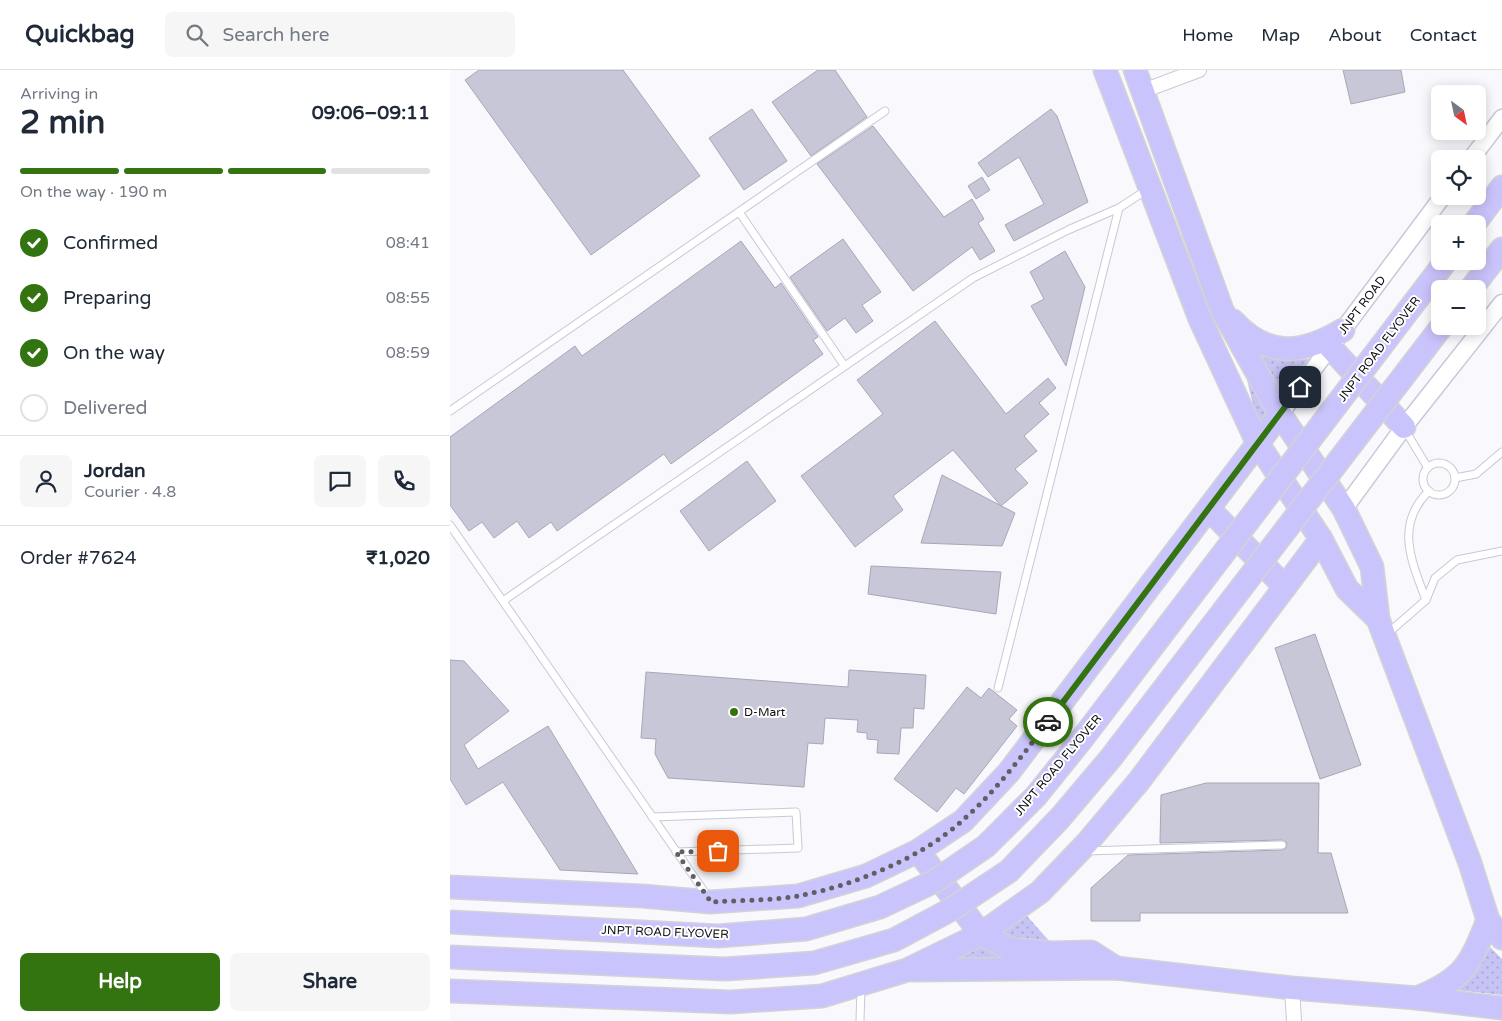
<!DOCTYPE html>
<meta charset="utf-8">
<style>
:root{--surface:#fff;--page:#f6f6f7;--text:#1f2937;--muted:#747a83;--line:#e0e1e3;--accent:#337411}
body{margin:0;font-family:"Varela Round",sans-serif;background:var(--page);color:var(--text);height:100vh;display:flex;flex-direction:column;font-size:19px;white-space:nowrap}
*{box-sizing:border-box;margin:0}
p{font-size:16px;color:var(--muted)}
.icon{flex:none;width:28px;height:28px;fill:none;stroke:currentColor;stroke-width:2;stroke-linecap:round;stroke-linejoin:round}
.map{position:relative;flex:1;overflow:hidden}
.sheet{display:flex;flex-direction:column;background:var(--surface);width:450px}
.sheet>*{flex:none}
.needle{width:32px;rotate:147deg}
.fabs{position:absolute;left:981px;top:15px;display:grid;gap:10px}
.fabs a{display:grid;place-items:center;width:55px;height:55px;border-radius:8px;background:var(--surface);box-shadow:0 2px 12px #0003;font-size:25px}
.pin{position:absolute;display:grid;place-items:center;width:42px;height:42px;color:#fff;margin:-21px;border-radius:10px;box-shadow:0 2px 8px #0006}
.courier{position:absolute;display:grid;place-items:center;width:50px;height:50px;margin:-25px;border:4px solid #337411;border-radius:50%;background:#fff;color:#222;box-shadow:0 1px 6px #0007}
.overview em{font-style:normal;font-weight:700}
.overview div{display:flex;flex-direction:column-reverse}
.overview{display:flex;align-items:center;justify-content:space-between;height:85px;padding:0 20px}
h1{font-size:32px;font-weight:700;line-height:38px}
.bar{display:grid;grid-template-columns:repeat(4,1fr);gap:8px 5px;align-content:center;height:60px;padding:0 20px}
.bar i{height:6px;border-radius:4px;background:var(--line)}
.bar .active{background:var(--accent)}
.bar p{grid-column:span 4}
.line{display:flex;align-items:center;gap:12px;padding:0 20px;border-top:1px solid var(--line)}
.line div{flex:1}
.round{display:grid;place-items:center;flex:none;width:52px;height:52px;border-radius:8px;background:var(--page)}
ol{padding:0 20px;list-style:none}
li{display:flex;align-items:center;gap:15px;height:55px}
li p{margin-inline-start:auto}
li .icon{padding:5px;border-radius:50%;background:var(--accent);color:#fff;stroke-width:4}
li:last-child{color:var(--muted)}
li i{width:28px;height:28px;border:2px solid var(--line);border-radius:50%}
.action{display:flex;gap:10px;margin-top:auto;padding:10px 20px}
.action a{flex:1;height:58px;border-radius:8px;background:var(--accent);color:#fff;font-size:20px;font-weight:700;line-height:58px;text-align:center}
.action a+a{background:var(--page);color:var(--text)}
header{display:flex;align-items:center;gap:30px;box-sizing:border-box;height:70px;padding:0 25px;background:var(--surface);border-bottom:1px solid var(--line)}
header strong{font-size:24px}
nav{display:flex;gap:28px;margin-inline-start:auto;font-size:18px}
.search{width:350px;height:45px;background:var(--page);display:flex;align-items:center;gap:12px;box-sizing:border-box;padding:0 18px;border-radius:8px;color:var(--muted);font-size:19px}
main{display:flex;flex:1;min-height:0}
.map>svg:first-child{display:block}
</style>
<header>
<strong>Quickbag</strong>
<div class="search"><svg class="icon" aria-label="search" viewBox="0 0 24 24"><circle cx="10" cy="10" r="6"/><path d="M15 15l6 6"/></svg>Search here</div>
<nav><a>Home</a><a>Map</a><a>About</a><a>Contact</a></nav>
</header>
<main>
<section class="sheet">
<div class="overview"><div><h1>2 min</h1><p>Arriving in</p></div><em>09:06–09:11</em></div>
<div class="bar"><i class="active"></i><i class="active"></i><i class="active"></i><i></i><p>On the way · 190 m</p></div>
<ol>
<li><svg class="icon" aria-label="check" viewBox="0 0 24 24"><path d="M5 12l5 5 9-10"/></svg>Confirmed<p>08:41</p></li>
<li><svg class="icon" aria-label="check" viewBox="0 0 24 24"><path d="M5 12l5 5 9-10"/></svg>Preparing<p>08:55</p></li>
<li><svg class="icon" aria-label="check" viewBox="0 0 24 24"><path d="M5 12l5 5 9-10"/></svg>On the way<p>08:59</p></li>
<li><i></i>Delivered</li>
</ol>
<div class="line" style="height:90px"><a class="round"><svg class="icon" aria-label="person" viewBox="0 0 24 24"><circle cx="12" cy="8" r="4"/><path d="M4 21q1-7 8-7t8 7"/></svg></a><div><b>Jordan</b><p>Courier · 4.8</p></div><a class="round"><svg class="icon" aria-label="chat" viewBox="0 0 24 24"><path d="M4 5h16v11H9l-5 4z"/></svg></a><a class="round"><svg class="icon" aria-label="phone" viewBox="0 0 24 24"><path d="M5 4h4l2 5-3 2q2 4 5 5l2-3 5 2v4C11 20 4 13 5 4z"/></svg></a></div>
<div class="line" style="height:65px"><div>Order #7624</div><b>₹1,020</b></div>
<div class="action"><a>Help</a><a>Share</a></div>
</section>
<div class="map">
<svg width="1052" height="951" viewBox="0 0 1052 951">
<defs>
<pattern id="grass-dots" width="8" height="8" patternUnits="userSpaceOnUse" patternTransform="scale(1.25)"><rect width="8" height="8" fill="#c6c3f5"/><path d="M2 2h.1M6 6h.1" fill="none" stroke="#a9a6d1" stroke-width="1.8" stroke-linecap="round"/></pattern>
</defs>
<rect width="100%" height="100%" fill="#f9f8fc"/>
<g fill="url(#grass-dots)">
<path d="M 787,267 C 809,287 830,292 859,289 L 808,356 Z"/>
<path d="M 577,846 L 600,872 L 624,892 L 504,890 L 530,877 Z"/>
<path d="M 1039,876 L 1052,889 L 1052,925 L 1006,920 C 1022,909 1031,894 1039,876 Z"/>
</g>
<g fill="#c8c7d8" stroke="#a8a7b7">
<path d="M 29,0 L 173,0 L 250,106 L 141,185 L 15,10 Z"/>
<path d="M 368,0 L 385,0 L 417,47 L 361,86 L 322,32 Z"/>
<path d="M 893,0 L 951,0 L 955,22 L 901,34 Z"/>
<path d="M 302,39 L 337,91 L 294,120 L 259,68 Z"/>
<path d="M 601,39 L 607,46 L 638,132 L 564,171 L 555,155 L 594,134 L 569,87 L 538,107 L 528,93 Z"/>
<path d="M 423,56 L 494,147 L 522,129 L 534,149 L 528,153 L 545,181 L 530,190 L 522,177 L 463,221 L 367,94 Z"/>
<path d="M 532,107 L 540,120 L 526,129 L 518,116 Z"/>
<path d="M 393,169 L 431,222 L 412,235 L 423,251 L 406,263 L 395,248 L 377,261 L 340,207 Z"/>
<path d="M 291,171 L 325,218 L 331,213 L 368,267 L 363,270 L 373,284 L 221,394 L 214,384 L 107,461 L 101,452 L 79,468 L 67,451 L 44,468 L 32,452 L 19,461 L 0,435 L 0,367 L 125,276 L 132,286 Z"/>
<path d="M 615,181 L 635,217 L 616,296 L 581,236 L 594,229 L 580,202 Z"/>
<path d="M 485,251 L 556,344 L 598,308 L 606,318 L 589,333 L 599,344 L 574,366 L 587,381 L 565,399 L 578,413 L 551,436 L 503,380 L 443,426 L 453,440 L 405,477 L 351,406 L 433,344 L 407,310 Z"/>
<path d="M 297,391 L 326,431 L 259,481 L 230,441 Z"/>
<path d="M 492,405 L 565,443 L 552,476 L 471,473 Z"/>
<path d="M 421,496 L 551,502 L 546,544 L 418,524 Z"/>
<path d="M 865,564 L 911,695 L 870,709 L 825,578 Z"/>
<path d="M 0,590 L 14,591 L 59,641 L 14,675 L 28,699 L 98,656 L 188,804 L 110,800 L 53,712 L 16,735 L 0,709 Z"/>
<path d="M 399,600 L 476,605 L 474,639 L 464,638 L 463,658 L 451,658 L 449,684 L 427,683 L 428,670 L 417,669 L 417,663 L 407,662 L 408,650 L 375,648 L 373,674 L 358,673 L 354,717 L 218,708 L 205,684 L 206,669 L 191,668 L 196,602 L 398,617 Z"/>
<path d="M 517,617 L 531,628 L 539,618 L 567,640 L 559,649 L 567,656 L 514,724 L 506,718 L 487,742 L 444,709 Z"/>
<path d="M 756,713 L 869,713 L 868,783 L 881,783 L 898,843 L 690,843 L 690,851 L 641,851 L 641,818 L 678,785 L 832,780 L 836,778 L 837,773 L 832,770 L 710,773 L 711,725 Z"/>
</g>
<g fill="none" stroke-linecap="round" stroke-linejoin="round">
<defs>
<g id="service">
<path d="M 289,142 L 394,295"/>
<path d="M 0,341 L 435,41"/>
<path d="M 955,360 L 978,398"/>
<circle cx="989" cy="409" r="16"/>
<path d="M 1005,408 L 1026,404 L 1052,382"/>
<path d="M 0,455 L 258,827"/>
<path d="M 976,530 C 962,492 944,455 979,421"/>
<path d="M 53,531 L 523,208 L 618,160 L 669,138 L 698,119"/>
<path d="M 937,564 L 976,530 L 985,508 L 1007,490 L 1052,481"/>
<path d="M 548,618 L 669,138"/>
<path d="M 202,747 L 346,742 L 348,778 L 226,782"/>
<path d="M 636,781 L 832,775"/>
<path d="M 410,951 L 411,917"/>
</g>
<g id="minor">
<path d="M 693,21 L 749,0"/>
<path d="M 842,918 L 844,951"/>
</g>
<g id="tertiary">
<path d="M 1021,89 L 1052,48"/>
<path d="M 830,344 L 993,126"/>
<path d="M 894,439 L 954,357 L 1052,233"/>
</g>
<g id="trunk">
<path d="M 655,0 L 750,249 L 808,374 L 871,469 L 897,519 L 928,549"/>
<path d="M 685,0 L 772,240 L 830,344 L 894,439 L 922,497 L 928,549 L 1020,793 L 1038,850 L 1052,868"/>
<path d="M 1024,154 L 1052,117"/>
<path d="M 1021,219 L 1052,179"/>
<path d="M 783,251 C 818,289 853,284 893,260"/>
<path d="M 880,277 L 954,357"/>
<path d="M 759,439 L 835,517"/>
<path d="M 468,781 L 531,864 L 560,879 L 602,883 L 641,882 L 666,898"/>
<path d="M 0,817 L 192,826 L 261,832 L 348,826 L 416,806 L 468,781 L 513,751 L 559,702 L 830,344"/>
<path d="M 463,900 L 666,898 L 842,918 L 967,928 L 1052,938"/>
<path d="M 0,921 L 281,932 L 372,926 L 457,900 L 531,864 L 590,822 L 637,773 L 689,711 L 871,469"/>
<path d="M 967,928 C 1014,909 1020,895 1038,850"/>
</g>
</defs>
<use href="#service" stroke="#c8c8d9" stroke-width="9"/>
<use href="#minor" stroke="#c8c8d9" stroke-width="16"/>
<use href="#tertiary" stroke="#c8c8d9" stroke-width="19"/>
<use href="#trunk" stroke="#d3d3d4" stroke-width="25"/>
<use href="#service" stroke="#fff" stroke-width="7"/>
<use href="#minor" stroke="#fff" stroke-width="14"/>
<use href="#tertiary" stroke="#fff" stroke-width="16"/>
<use href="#trunk" stroke="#cac4fc" stroke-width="22"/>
<defs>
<g id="trunk-bridge">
<path d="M 0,852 L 268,866 L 356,859 L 430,837 L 485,811 L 536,776 L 586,726 L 632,669 L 996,191"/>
<path d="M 0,887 L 275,899 L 364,893 L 444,870 L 502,839 L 559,801 L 610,748 L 660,689 L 992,256"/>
</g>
</defs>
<use href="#trunk-bridge" stroke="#d3d3d4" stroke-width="25" stroke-linecap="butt"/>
<use href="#trunk-bridge" stroke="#cac4fc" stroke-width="22"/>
</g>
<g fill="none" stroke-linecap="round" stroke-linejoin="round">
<path stroke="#605f64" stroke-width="5" stroke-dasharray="0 9" d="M 268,781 L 226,782 L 261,832 C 289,830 320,831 348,826 C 402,816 472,788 513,750 C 545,722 572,686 598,652"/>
<path stroke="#337411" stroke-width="6" d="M 598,652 L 850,317"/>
</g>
<circle fill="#337411" stroke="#fff" stroke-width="2" cx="284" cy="642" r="5"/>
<g text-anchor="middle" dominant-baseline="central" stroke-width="4" stroke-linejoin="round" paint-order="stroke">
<g font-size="12" fill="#0d0d12" stroke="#fff">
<text transform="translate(912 235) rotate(-53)">JNPT ROAD</text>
<text transform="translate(929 279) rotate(-53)">JNPT ROAD FLYOVER</text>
<text transform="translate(608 695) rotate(-50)">JNPT ROAD FLYOVER</text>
<text transform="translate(215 862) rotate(2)">JNPT ROAD FLYOVER</text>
</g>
<g font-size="12" fill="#0d0d12" stroke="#fff" text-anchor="start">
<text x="294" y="642">D-Mart</text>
</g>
</g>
</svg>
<div class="fabs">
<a><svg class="needle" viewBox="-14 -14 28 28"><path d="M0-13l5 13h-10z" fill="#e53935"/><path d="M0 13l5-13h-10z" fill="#747a83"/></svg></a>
<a><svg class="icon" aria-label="locate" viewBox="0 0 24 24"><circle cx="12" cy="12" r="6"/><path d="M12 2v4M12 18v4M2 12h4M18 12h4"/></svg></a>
<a>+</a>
<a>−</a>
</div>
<div class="pin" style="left:268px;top:781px;background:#ea580c"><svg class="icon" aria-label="bag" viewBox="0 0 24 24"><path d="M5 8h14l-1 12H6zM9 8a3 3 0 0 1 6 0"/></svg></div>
<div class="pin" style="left:850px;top:317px;background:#1f2937"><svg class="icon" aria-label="home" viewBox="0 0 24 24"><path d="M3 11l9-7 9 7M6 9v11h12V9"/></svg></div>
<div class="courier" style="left:598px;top:652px"><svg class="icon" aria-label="car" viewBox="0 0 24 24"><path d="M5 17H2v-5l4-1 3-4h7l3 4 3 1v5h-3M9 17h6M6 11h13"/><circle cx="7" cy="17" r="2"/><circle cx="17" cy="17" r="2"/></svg></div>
</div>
</main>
